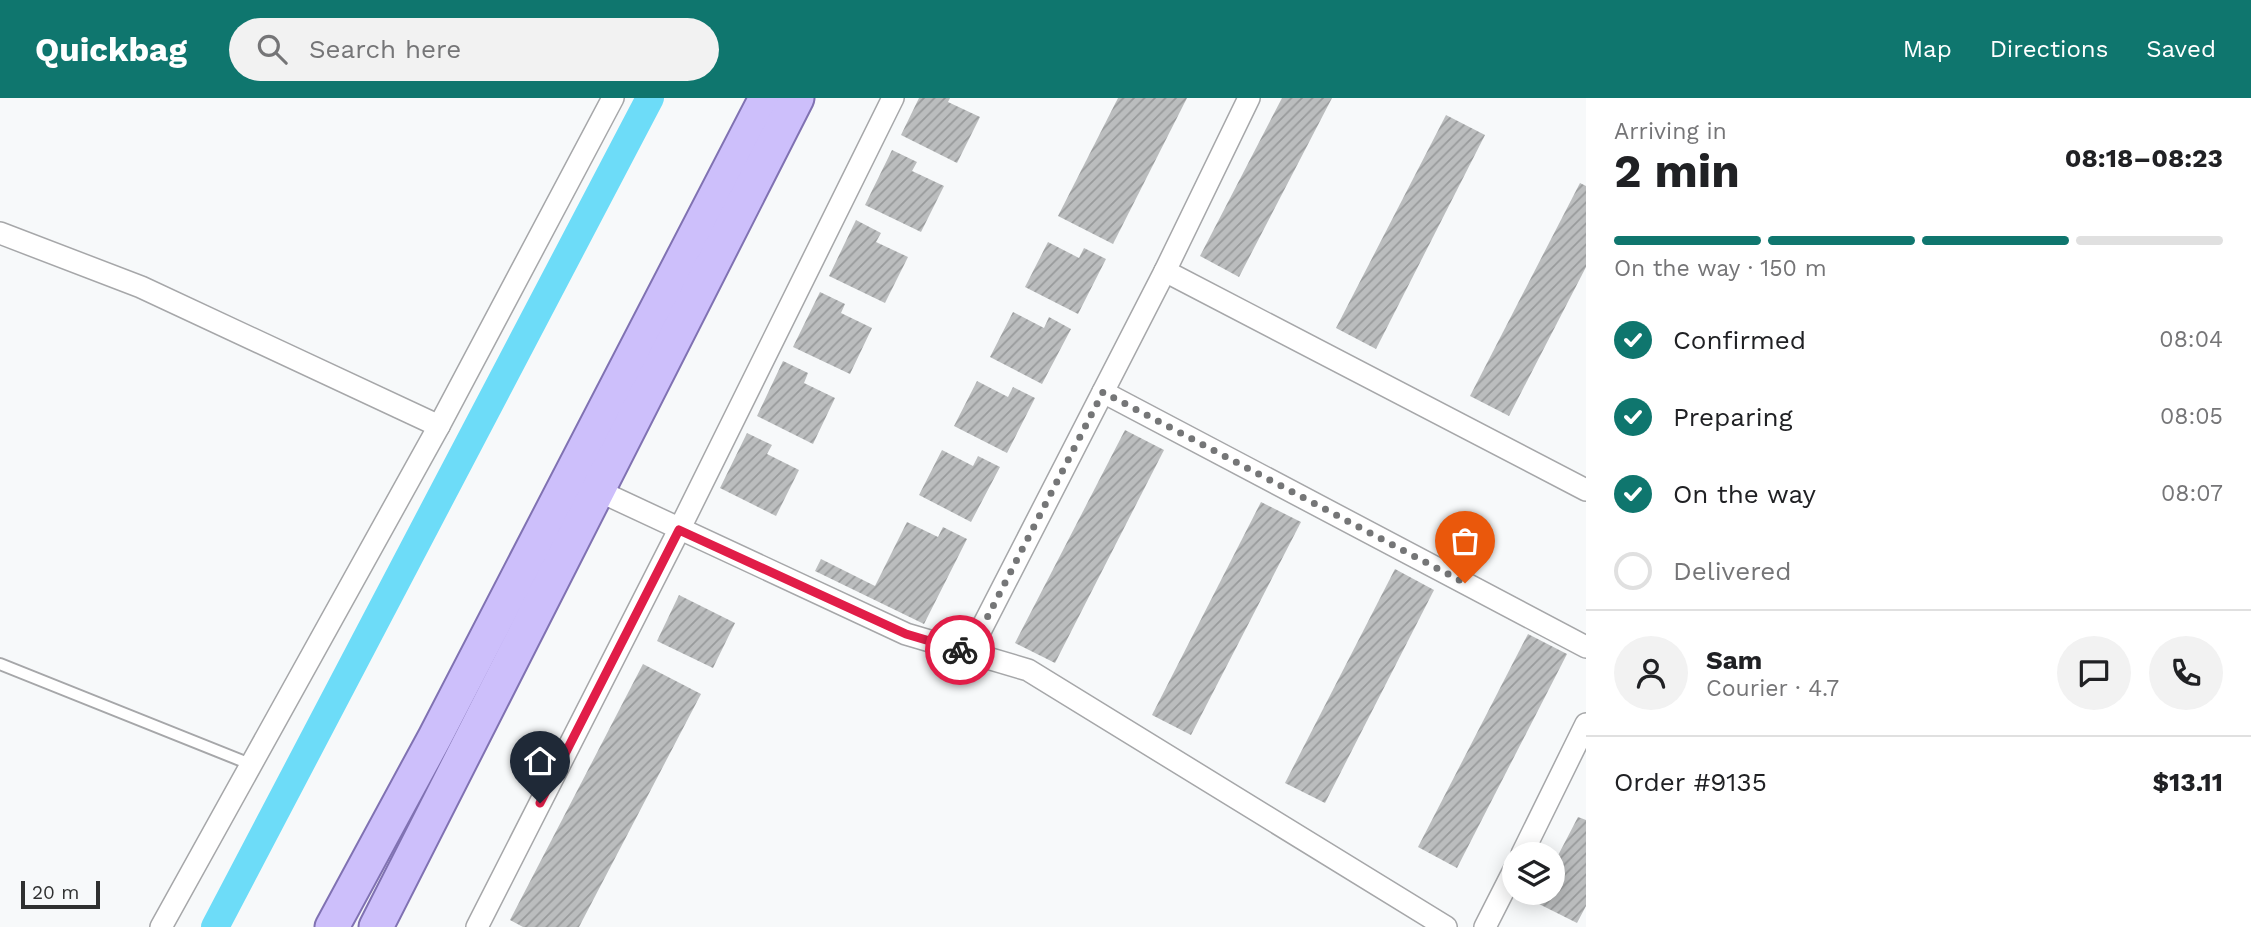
<!DOCTYPE html>
<meta charset="utf-8">
<style>
:root{--surface:#fff;--page:#f2f2f2;--text:#202124;--muted:#757577;--line:#e0e0e0;--accent:#0f766e}
body{margin:0;font-family:"Work Sans",sans-serif;background:var(--page);color:var(--text);height:100vh;display:flex;flex-direction:column;font-size:26px;white-space:nowrap}
*{box-sizing:border-box;margin:0}
p{font-size:23px;color:var(--muted)}
.icon{flex:none;width:38px;height:38px;fill:none;stroke:currentColor;stroke-width:2;stroke-linecap:round;stroke-linejoin:round}
.map{position:relative;flex:1;overflow:hidden}
.sheet{display:flex;flex-direction:column;background:var(--surface);width:665px}
.sheet>*{flex:none}
.fabs{position:absolute;left:1502px;top:744px;display:grid;gap:14px}
.fabs a{display:grid;place-items:center;width:63px;height:63px;border-radius:50%;background:var(--surface);box-shadow:0 4px 18px #0003;font-size:35px}
.scale{position:absolute;left:21px;bottom:18px;width:79px;box-sizing:border-box;padding-left:7px;border:4px solid #2f3030;border-top:0;font-size:19px;line-height:24px;white-space:nowrap;color:#2f3030;-webkit-text-stroke:5px #f7f9fa;paint-order:stroke}
.pin{position:absolute;display:grid;place-items:center;width:60px;height:60px;color:#fff;margin:-72px -30px;border-radius:50% 50% 50% 0;rotate:-45deg;box-shadow:0 0 7px #0007}
.pin .icon{rotate:45deg}
.courier{position:absolute;display:grid;place-items:center;width:70px;height:70px;margin:-35px;border:5px solid #e11d48;border-radius:50%;background:#fff;color:#222;box-shadow:0 2px 9px #0007}
.head em{font-style:normal;font-weight:700}
.head div{display:flex;flex-direction:column-reverse}
.head{display:flex;align-items:center;justify-content:space-between;height:119px;padding:0 28px}
h1{font-size:46px;font-weight:700;line-height:52px}
.bar{display:grid;grid-template-columns:repeat(4,1fr);gap:10px 7px;align-content:center;height:84px;padding:0 28px}
.bar i{height:9px;border-radius:5px;background:var(--line)}
.bar .current{background:var(--accent)}
.bar p{grid-column:span 4}
.line{display:flex;align-items:center;gap:18px;padding:0 28px;border-top:2px solid var(--line)}
.line div{flex:1}
.round{display:grid;place-items:center;flex:none;width:74px;height:74px;border-radius:37px;background:var(--page)}
ol{padding:0 28px;list-style:none}
li{display:flex;align-items:center;gap:21px;height:77px}
li p{margin-inline-start:auto}
li .icon{padding:7px;border-radius:50%;background:var(--accent);color:#fff;stroke-width:4}
li:last-child{color:var(--muted)}
li i{width:38px;height:38px;border:4px solid var(--line);border-radius:50%}
header{display:flex;align-items:center;gap:42px;box-sizing:border-box;height:98px;padding:0 35px;background:var(--accent);color:#fff}
header strong{font-size:33px}
nav{display:flex;gap:38px;margin-inline-start:auto;font-size:24px}
.search{width:490px;height:63px;background:var(--page);display:flex;align-items:center;gap:18px;box-sizing:border-box;padding:0 24px;border-radius:38px;color:var(--muted);font-size:26px}
main{display:flex;flex:1;min-height:0}
.map>svg:first-child{display:block}
</style>
<header>
<strong>Quickbag</strong>
<div class="search"><svg class="icon" aria-label="search" viewBox="0 0 24 24"><circle cx="10" cy="10" r="6"/><path d="M15 15l6 6"/></svg>Search here</div>
<nav><a>Map</a><a>Directions</a><a>Saved</a></nav>
</header>
<main>
<div class="map">
<svg width="1586" height="829" viewBox="0 0 1586 829">
<defs>
<pattern id="building-hatch" width="6" height="6" patternUnits="userSpaceOnUse" patternTransform="scale(1.75)"><rect width="6" height="6" fill="#bbbdbe"/><path d="M-1 1l2-2M0 6l6-6M5 7l2-2" fill="none" stroke="#989a9b"/></pattern>
</defs>
<rect width="100%" height="100%" fill="#f7f9fa"/>
<g fill="none" stroke-linecap="round" stroke-linejoin="round">
<path stroke="#6ddcf8" stroke-width="28" d="M 215,829 L 650,0"/>
</g>
<g fill="url(#building-hatch)">
<path d="M 919,0 L 950,0 L 948,4 L 980,19 L 957,65 L 901,37 Z"/>
<path d="M 1118,0 L 1187,0 L 1113,146 L 1058,118 Z"/>
<path d="M 1282,0 L 1332,0 L 1239,179 L 1200,158 Z"/>
<path d="M 1446,17 L 1485,37 L 1376,251 L 1336,230 Z"/>
<path d="M 892,52 L 917,64 L 912,73 L 944,88 L 921,134 L 865,107 Z"/>
<path d="M 1580,85 L 1586,88 L 1586,169 L 1509,318 L 1470,298 Z"/>
<path d="M 856,122 L 881,135 L 876,144 L 908,159 L 885,205 L 829,178 Z"/>
<path d="M 1048,144 L 1079,160 L 1084,150 L 1106,161 L 1078,216 L 1025,189 Z"/>
<path d="M 820,194 L 845,206 L 841,215 L 872,230 L 850,276 L 793,249 Z"/>
<path d="M 1013,214 L 1044,230 L 1049,219 L 1071,231 L 1042,286 L 990,259 Z"/>
<path d="M 783,263 L 808,275 L 804,285 L 835,300 L 813,346 L 757,318 Z"/>
<path d="M 977,283 L 1008,299 L 1013,289 L 1035,300 L 1007,355 L 954,328 Z"/>
<path d="M 1125,332 L 1164,352 L 1055,565 L 1015,545 Z"/>
<path d="M 747,335 L 772,347 L 767,356 L 799,372 L 776,418 L 720,390 Z"/>
<path d="M 942,352 L 973,368 L 978,358 L 1000,369 L 971,424 L 919,397 Z"/>
<path d="M 1261,404 L 1301,424 L 1191,637 L 1152,617 Z"/>
<path d="M 907,424 L 938,439 L 943,429 L 967,441 L 924,526 L 815,473 L 821,461 L 875,488 Z"/>
<path d="M 1395,471 L 1434,492 L 1325,705 L 1285,685 Z"/>
<path d="M 679,497 L 735,525 L 713,570 L 657,543 Z"/>
<path d="M 1528,536 L 1567,556 L 1457,770 L 1418,749 Z"/>
<path d="M 643,566 L 701,596 L 579,829 L 523,829 L 510,822 Z"/>
<path d="M 1578,719 L 1586,722 L 1586,808 L 1577,825 L 1535,804 L 1539,794 L 1552,794 L 1552,769 Z"/>
</g>
<g fill="none" stroke-linecap="round" stroke-linejoin="round">
<defs>
<path id="lane" d="M 0,566 L 250,666"/>
<g id="street">
<path d="M 0,135 L 141,189 L 439,328"/>
<path d="M 1165,173 L 1586,392"/>
<path d="M 1103,294 L 1586,549"/>
<path d="M 599,393 L 906,536 L 1028,572 L 1446,829"/>
<path d="M 969,555 L 1165,173 L 1249,0"/>
<path d="M 1522,756 L 1586,626"/>
<path d="M 161,829 L 439,328 L 613,0"/>
<path d="M 477,829 L 679,432 L 893,0"/>
<path d="M 1485,829 L 1514,772"/>
</g>
<g id="primary">
<path d="M 332,829 L 435,639 L 766,0"/>
<path d="M 376,829 L 797,0"/>
</g>
</defs>
<use href="#lane" stroke="#a6a7a9" stroke-width="14"/>
<use href="#street" stroke="#a6a7a9" stroke-width="24"/>
<use href="#primary" stroke="#8072b2" stroke-width="37"/>
<use href="#lane" stroke="#fff" stroke-width="10"/>
<use href="#street" stroke="#fff" stroke-width="21"/>
<use href="#primary" stroke="#cdbffb" stroke-width="33"/>
</g>
<g fill="none" stroke-linecap="round" stroke-linejoin="round">
<path stroke="#757677" stroke-width="7" stroke-dasharray="0 12.6" d="M 960,552 L 969,555 L 1103,294 L 1465,485"/>
<path stroke="#e11d48" stroke-width="9" d="M 540,705 L 679,432 L 906,536 L 960,552"/>
</g>
</svg>
<div class="fabs">
<a><svg class="icon" aria-label="layers" viewBox="0 0 24 24"><path d="M12 4l9 5-9 5-9-5zM3 14l9 5 9-5"/></svg></a>
</div>
<div class="scale">20 m</div>
<div class="pin" style="left:1465px;top:485px;background:#ea580c"><svg class="icon" aria-label="bag" viewBox="0 0 24 24"><path d="M5 8h14l-1 12H6zM9 8a3 3 0 0 1 6 0"/></svg></div>
<div class="pin" style="left:540px;top:705px;background:#1f2937"><svg class="icon" aria-label="home" viewBox="0 0 24 24"><path d="M3 11l9-7 9 7M6 9v11h12V9"/></svg></div>
<div class="courier" style="left:960px;top:552px"><svg class="icon" aria-label="bike" viewBox="0 0 24 24"><circle cx="6" cy="16" r="4"/><circle cx="18" cy="16" r="4"/><path d="M6 16l4-8h5l3 8M10 8l3 8H6M13 5h3"/></svg></div>
</div>
<section class="sheet">
<div class="head"><div><h1>2 min</h1><p>Arriving in</p></div><em>08:18–08:23</em></div>
<div class="bar"><i class="current"></i><i class="current"></i><i class="current"></i><i></i><p>On the way · 150 m</p></div>
<ol>
<li><svg class="icon" aria-label="check" viewBox="0 0 24 24"><path d="M5 12l5 5 9-10"/></svg>Confirmed<p>08:04</p></li>
<li><svg class="icon" aria-label="check" viewBox="0 0 24 24"><path d="M5 12l5 5 9-10"/></svg>Preparing<p>08:05</p></li>
<li><svg class="icon" aria-label="check" viewBox="0 0 24 24"><path d="M5 12l5 5 9-10"/></svg>On the way<p>08:07</p></li>
<li><i></i>Delivered</li>
</ol>
<div class="line" style="height:126px"><a class="round"><svg class="icon" aria-label="person" viewBox="0 0 24 24"><circle cx="12" cy="8" r="4"/><path d="M4 21q1-7 8-7t8 7"/></svg></a><div><b>Sam</b><p>Courier · 4.7</p></div><a class="round"><svg class="icon" aria-label="chat" viewBox="0 0 24 24"><path d="M4 5h16v11H9l-5 4z"/></svg></a><a class="round"><svg class="icon" aria-label="phone" viewBox="0 0 24 24"><path d="M5 4h4l2 5-3 2q2 4 5 5l2-3 5 2v4C11 20 4 13 5 4z"/></svg></a></div>
<div class="line" style="height:91px"><div>Order #9135</div><b>$13.11</b></div>
</section>
</main>
